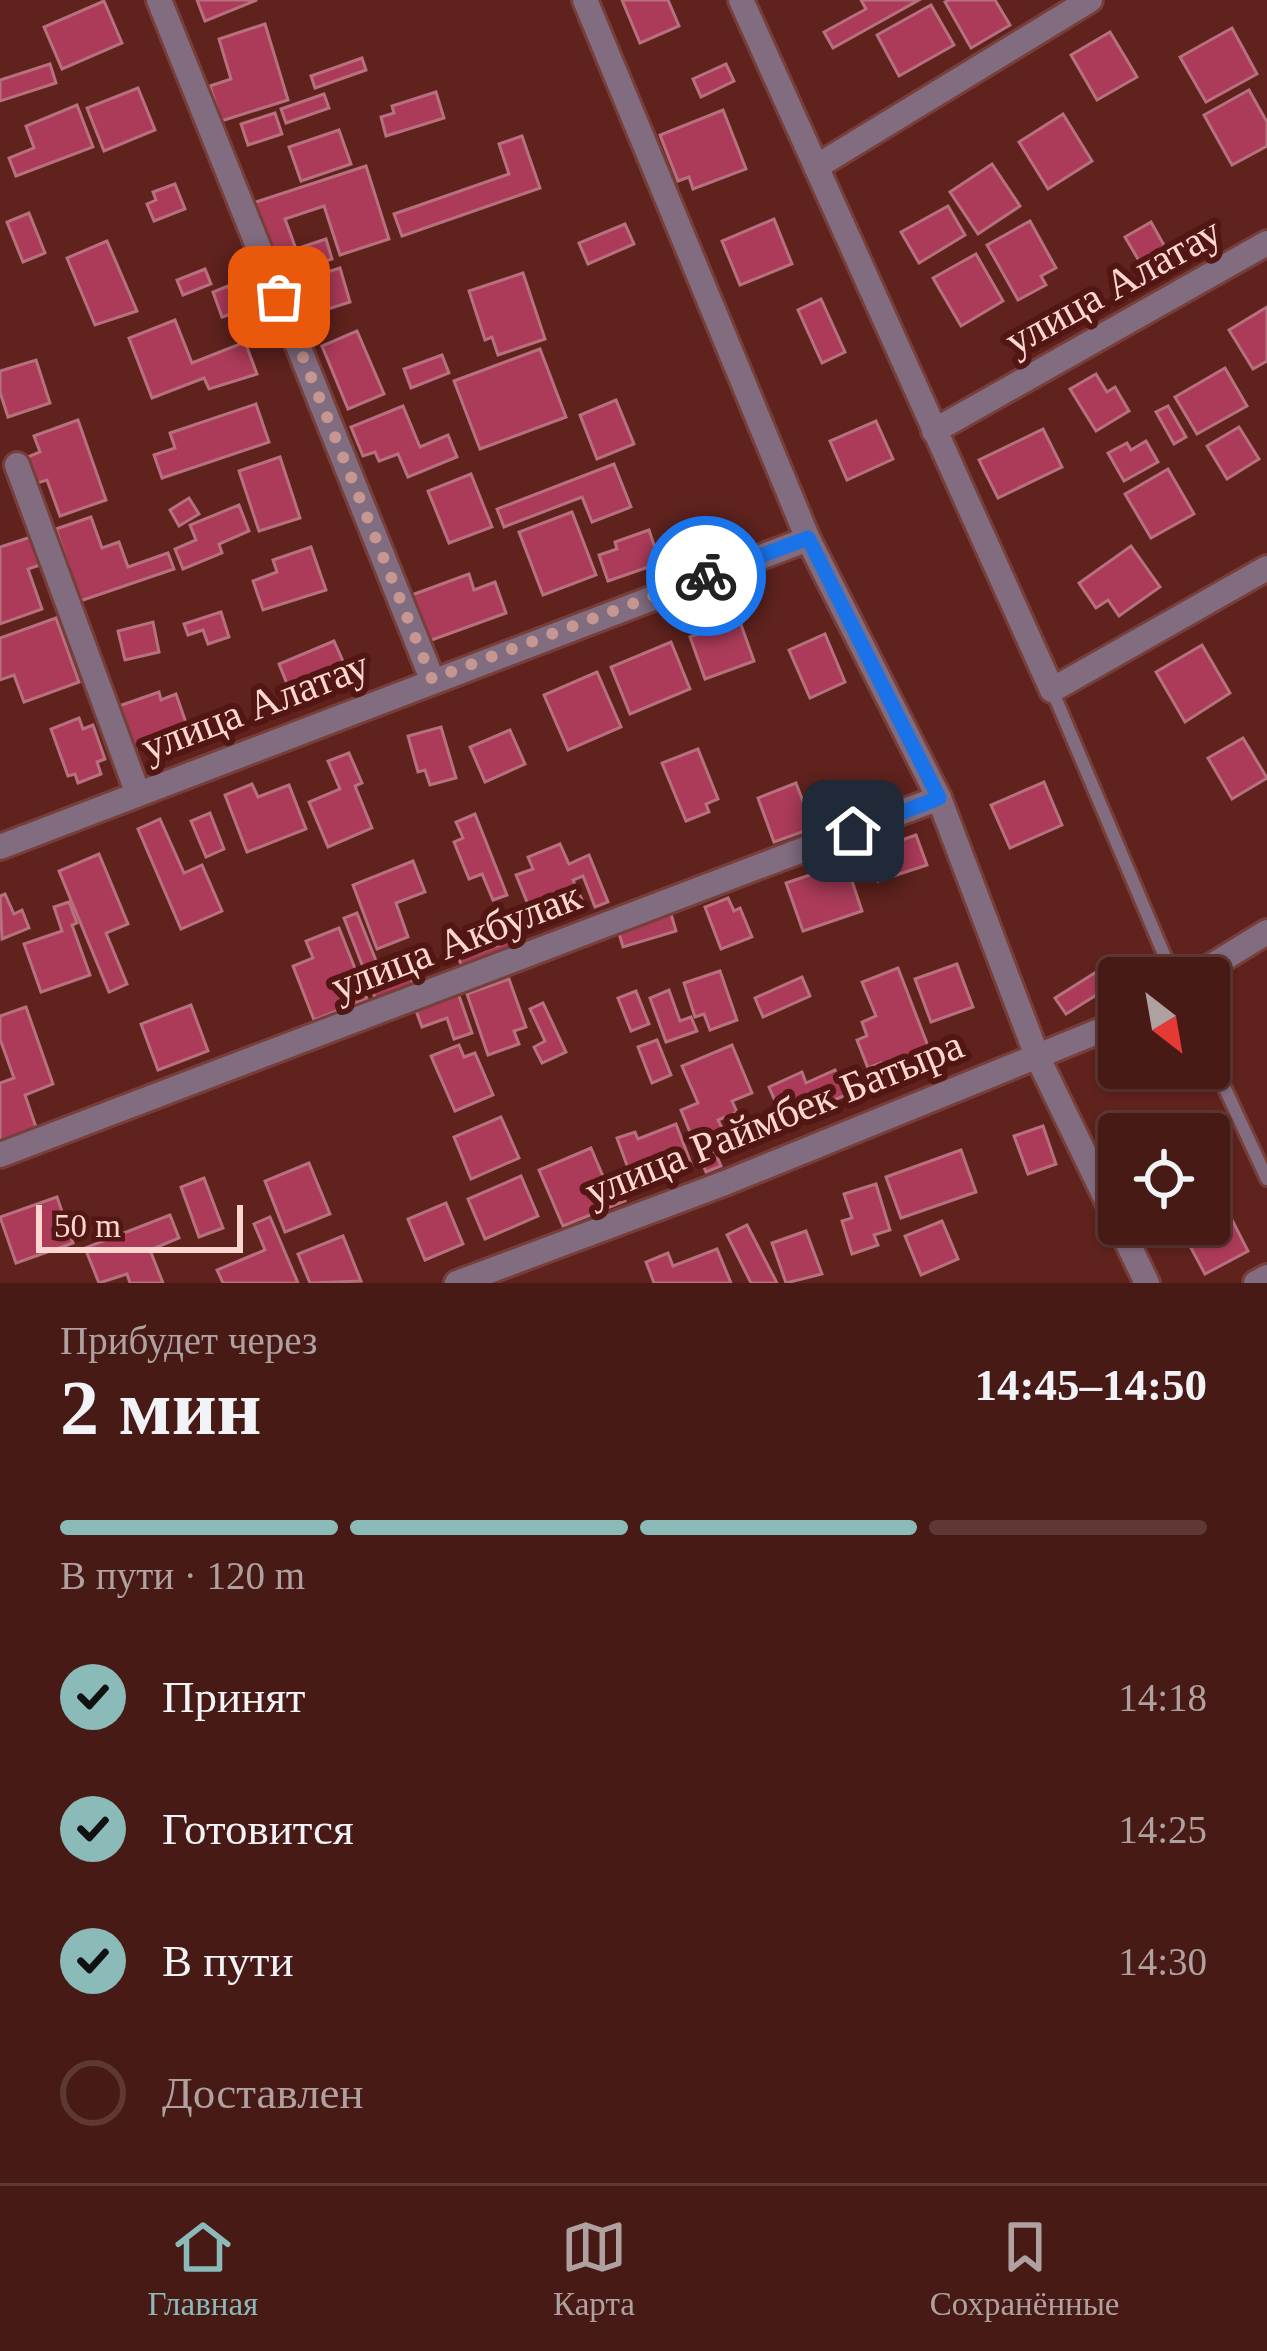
<!DOCTYPE html>
<html lang="ru">
<meta charset="utf-8">
<style>
:root{--surface:#471a16;--page:#4e231f;--text:#f1f3f6;--muted:#b0a1a1;--line:#5f3835;--accent:#8bbbb9}
body{margin:0;font-family:Georgia,serif;background:var(--page);color:var(--text);height:100vh;display:flex;flex-direction:column;font-size:45px;white-space:nowrap}
*{box-sizing:border-box;margin:0}
p{font-size:39px;color:var(--muted)}
.icon{flex:none;width:66px;height:66px;fill:none;stroke:currentColor;stroke-width:2;stroke-linecap:round;stroke-linejoin:round}
.map{position:relative;height:1283px;overflow:hidden}
.panel{display:flex;flex-direction:column;background:var(--surface);flex:1}
.panel>*{flex:none}
.needle{width:78px;rotate:149deg}
.tools{position:absolute;left:1098px;top:957px;display:grid;gap:24px}
.tools a{display:grid;place-items:center;width:132px;height:132px;border-radius:12px;background:var(--surface);box-shadow:0 3px 9px #0004,0 0 0 3px var(--line);font-size:60px}
.scale{position:absolute;left:36px;bottom:30px;width:207px;box-sizing:border-box;padding-left:12px;border:6px solid #fed6d0;border-top:0;font-size:33px;line-height:42px;white-space:nowrap;color:#fed6d0;-webkit-text-stroke:9px #531713;paint-order:stroke}
.pin{position:absolute;display:grid;place-items:center;width:102px;height:102px;color:#fff;margin:-51px;border-radius:24px;box-shadow:0 6px 18px #0006}
.courier{position:absolute;display:grid;place-items:center;width:120px;height:120px;margin:-60px;border:9px solid #1a73e8;border-radius:50%;background:#fff;color:#222;box-shadow:0 3px 15px #0007}
.head em{font-style:normal;font-weight:700}
.head div{display:flex;flex-direction:column-reverse}
.head{display:flex;align-items:center;justify-content:space-between;height:204px;padding:0 60px}
h1{font-size:78px;font-weight:700;line-height:90px}
.bar{display:grid;grid-template-columns:repeat(4,1fr);gap:18px 12px;align-content:center;height:144px;padding:0 60px}
.bar i{height:15px;border-radius:9px;background:var(--line)}
.bar .active{background:var(--accent)}
.bar p{grid-column:span 4}
ol{padding:0 60px;list-style:none}
li{display:flex;align-items:center;gap:36px;height:132px}
li p{margin-inline-start:auto}
li .icon{padding:12px;border-radius:50%;background:var(--accent);color:#111;stroke-width:4}
li:last-child{color:var(--muted)}
li i{width:66px;height:66px;border:6px solid var(--line);border-radius:50%}
.tabs{display:flex;justify-content:space-around;align-items:center;height:168px;border-top:3px solid var(--line);background:var(--surface);font-size:33px;color:var(--muted)}
.tabs a{display:grid;justify-items:center;gap:6px}
.tabs .active{color:var(--accent)}
.map>svg:first-child{display:block}
</style>
<div class="map">
<svg width="1267" height="1283" viewBox="0 0 1267 1283">
<rect width="100%" height="100%" fill="#5f221d"/>
<g fill="#ab3b59" stroke="#b7707d" stroke-width="3">
<path d="M 197,0 L 257,0 L 205,21 Z"/>
<path d="M 622,0 L 668,0 L 679,26 L 640,43 Z"/>
<path d="M 861,0 L 919,0 L 833,48 L 824,32 L 866,9 Z"/>
<path d="M 949,0 L 995,0 L 1010,25 L 971,48 L 945,2 Z"/>
<path d="M 104,1 L 122,43 L 62,69 L 44,27 Z"/>
<path d="M 931,5 L 954,45 L 899,76 L 877,35 Z"/>
<path d="M 265,24 L 288,100 L 221,121 L 210,86 L 231,79 L 219,39 Z"/>
<path d="M 1232,28 L 1257,74 L 1206,102 L 1180,57 Z"/>
<path d="M 1110,32 L 1137,77 L 1097,100 L 1071,55 Z"/>
<path d="M 362,58 L 366,70 L 315,88 L 311,76 Z"/>
<path d="M 50,64 L 56,83 L 0,101 L 0,80 Z"/>
<path d="M 726,64 L 734,81 L 701,97 L 693,79 Z"/>
<path d="M 138,88 L 155,130 L 104,151 L 87,108 Z"/>
<path d="M 1249,90 L 1267,122 L 1267,146 L 1232,165 L 1204,115 Z"/>
<path d="M 436,92 L 444,118 L 386,136 L 381,117 L 394,113 L 392,106 Z"/>
<path d="M 324,94 L 329,108 L 286,123 L 281,109 Z"/>
<path d="M 77,105 L 93,147 L 16,176 L 9,158 L 34,148 L 26,126 Z"/>
<path d="M 723,110 L 746,169 L 693,189 L 689,177 L 678,181 L 660,135 Z"/>
<path d="M 275,113 L 282,134 L 248,145 L 241,124 Z"/>
<path d="M 1063,114 L 1092,161 L 1048,189 L 1019,142 Z"/>
<path d="M 339,130 L 351,164 L 301,181 L 289,147 Z"/>
<path d="M 522,136 L 540,188 L 402,236 L 394,214 L 509,174 L 499,144 Z"/>
<path d="M 992,164 L 1020,206 L 978,234 L 950,192 Z"/>
<path d="M 366,166 L 389,239 L 340,255 L 324,206 L 285,219 L 296,249 L 326,239 L 332,259 L 277,277 L 253,203 Z"/>
<path d="M 175,184 L 185,209 L 154,221 L 147,204 L 156,200 L 153,192 Z"/>
<path d="M 948,206 L 965,235 L 919,263 L 901,232 Z"/>
<path d="M 29,213 L 45,253 L 23,262 L 7,222 Z"/>
<path d="M 774,219 L 792,264 L 740,285 L 722,241 Z"/>
<path d="M 1030,221 L 1056,268 L 1041,276 L 1046,285 L 1018,300 L 987,245 Z"/>
<path d="M 1151,222 L 1170,256 L 1145,271 L 1125,237 Z"/>
<path d="M 625,224 L 634,244 L 588,264 L 579,243 Z"/>
<path d="M 107,241 L 137,311 L 95,325 L 67,258 Z"/>
<path d="M 976,254 L 1003,301 L 961,326 L 933,278 Z"/>
<path d="M 340,268 L 350,302 L 312,314 L 302,280 Z"/>
<path d="M 205,269 L 211,284 L 183,295 L 177,280 Z"/>
<path d="M 523,273 L 545,339 L 498,355 L 492,337 L 485,340 L 469,291 Z"/>
<path d="M 228,286 L 237,312 L 222,317 L 213,292 Z"/>
<path d="M 821,299 L 845,352 L 822,363 L 798,310 Z"/>
<path d="M 1267,307 L 1267,361 L 1253,369 L 1229,330 Z"/>
<path d="M 175,320 L 192,363 L 245,342 L 257,374 L 209,389 L 204,378 L 152,398 L 129,338 Z"/>
<path d="M 357,331 L 384,394 L 348,409 L 322,346 Z"/>
<path d="M 540,349 L 566,417 L 480,449 L 454,381 Z"/>
<path d="M 442,355 L 449,373 L 411,388 L 404,369 Z"/>
<path d="M 36,360 L 50,403 L 8,417 L 0,392 L 0,371 Z"/>
<path d="M 1225,368 L 1247,406 L 1197,434 L 1175,397 Z"/>
<path d="M 1096,374 L 1107,392 L 1115,387 L 1129,411 L 1096,431 L 1070,389 Z"/>
<path d="M 616,400 L 634,444 L 597,459 L 580,415 Z"/>
<path d="M 256,404 L 269,442 L 162,478 L 154,455 L 175,448 L 170,433 Z"/>
<path d="M 403,406 L 420,447 L 448,435 L 457,457 L 408,477 L 398,454 L 379,461 L 375,452 L 363,456 L 351,427 Z"/>
<path d="M 1168,406 L 1186,437 L 1174,444 L 1156,412 Z"/>
<path d="M 78,420 L 106,500 L 60,516 L 47,480 L 34,484 L 25,458 L 40,452 L 34,436 Z"/>
<path d="M 876,421 L 893,459 L 847,480 L 830,441 Z"/>
<path d="M 1239,427 L 1259,459 L 1227,479 L 1207,446 Z"/>
<path d="M 1043,429 L 1062,467 L 998,498 L 979,460 Z"/>
<path d="M 1146,441 L 1158,462 L 1124,481 L 1108,453 L 1127,443 L 1131,450 Z"/>
<path d="M 280,457 L 300,518 L 259,531 L 239,471 Z"/>
<path d="M 614,464 L 631,507 L 592,522 L 582,497 L 504,527 L 497,509 Z"/>
<path d="M 1168,469 L 1194,514 L 1151,538 L 1125,494 Z"/>
<path d="M 471,474 L 492,527 L 449,543 L 428,491 Z"/>
<path d="M 189,498 L 199,514 L 179,526 L 170,510 Z"/>
<path d="M 239,505 L 249,531 L 219,544 L 222,553 L 183,569 L 175,549 L 196,540 L 190,525 Z"/>
<path d="M 572,512 L 596,575 L 543,595 L 519,532 Z"/>
<path d="M 91,517 L 102,548 L 119,542 L 128,567 L 168,553 L 174,569 L 80,601 L 56,529 Z"/>
<path d="M 649,530 L 660,563 L 608,581 L 599,555 L 617,549 L 615,542 Z"/>
<path d="M 31,537 L 40,565 L 28,569 L 42,609 L 0,624 L 0,547 Z"/>
<path d="M 1131,546 L 1160,587 L 1119,616 L 1108,600 L 1096,608 L 1079,583 Z"/>
<path d="M 311,547 L 326,590 L 263,610 L 253,581 L 277,572 L 273,560 Z"/>
<path d="M 469,574 L 474,590 L 495,582 L 506,613 L 426,642 L 409,596 Z"/>
<path d="M 221,612 L 229,637 L 208,644 L 203,630 L 188,635 L 184,624 Z"/>
<path d="M 56,618 L 79,682 L 24,702 L 14,675 L 0,680 L 0,638 Z"/>
<path d="M 739,619 L 754,661 L 705,679 L 690,637 Z"/>
<path d="M 153,622 L 159,652 L 125,660 L 118,631 Z"/>
<path d="M 825,634 L 845,682 L 810,698 L 789,650 Z"/>
<path d="M 334,641 L 346,668 L 290,691 L 279,664 Z"/>
<path d="M 671,642 L 690,689 L 630,714 L 611,667 Z"/>
<path d="M 1202,645 L 1230,693 L 1185,722 L 1156,672 Z"/>
<path d="M 597,672 L 621,727 L 568,750 L 544,695 Z"/>
<path d="M 159,692 L 161,700 L 176,694 L 192,740 L 172,747 L 168,737 L 134,749 L 119,706 Z"/>
<path d="M 79,718 L 83,729 L 93,725 L 105,759 L 97,762 L 101,774 L 78,783 L 75,774 L 68,776 L 51,729 Z"/>
<path d="M 441,727 L 456,778 L 430,785 L 425,770 L 418,772 L 408,736 Z"/>
<path d="M 510,730 L 525,764 L 485,782 L 470,747 Z"/>
<path d="M 1243,738 L 1267,778 L 1232,799 L 1208,758 Z"/>
<path d="M 698,749 L 718,799 L 706,804 L 709,812 L 686,821 L 662,763 Z"/>
<path d="M 349,753 L 362,783 L 355,786 L 372,828 L 328,847 L 309,802 L 340,789 L 328,761 Z"/>
<path d="M 1044,782 L 1062,825 L 1010,848 L 991,805 Z"/>
<path d="M 796,783 L 813,828 L 774,842 L 758,798 Z"/>
<path d="M 252,784 L 258,797 L 289,785 L 306,829 L 247,852 L 225,795 Z"/>
<path d="M 210,813 L 224,849 L 206,857 L 191,821 Z"/>
<path d="M 475,814 L 507,895 L 493,900 L 482,874 L 469,879 L 454,842 L 463,838 L 456,822 Z"/>
<path d="M 160,819 L 184,873 L 202,865 L 222,911 L 181,929 L 138,829 Z"/>
<path d="M 916,835 L 927,865 L 878,881 L 868,852 Z"/>
<path d="M 560,844 L 569,864 L 589,855 L 608,902 L 595,907 L 583,876 L 573,880 L 582,900 L 534,919 L 516,875 L 533,869 L 528,857 Z"/>
<path d="M 99,854 L 128,924 L 106,933 L 127,984 L 109,992 L 59,871 Z"/>
<path d="M 413,861 L 425,892 L 396,903 L 408,937 L 377,949 L 353,885 Z"/>
<path d="M 846,863 L 862,911 L 803,931 L 786,883 Z"/>
<path d="M 5,894 L 14,914 L 22,910 L 29,928 L 2,939 L 0,896 Z"/>
<path d="M 728,898 L 734,911 L 740,908 L 752,937 L 721,949 L 705,907 Z"/>
<path d="M 69,902 L 77,923 L 72,925 L 90,975 L 41,992 L 24,944 L 62,931 L 54,907 Z"/>
<path d="M 514,911 L 527,948 L 463,970 L 459,959 L 499,945 L 491,919 Z"/>
<path d="M 357,913 L 385,983 L 409,973 L 415,989 L 377,1003 L 344,918 Z"/>
<path d="M 671,914 L 676,931 L 623,947 L 618,930 Z"/>
<path d="M 339,928 L 367,999 L 314,1020 L 293,966 L 313,958 L 306,941 Z"/>
<path d="M 957,964 L 973,1007 L 931,1022 L 915,979 Z"/>
<path d="M 1104,967 L 1114,984 L 1066,1014 L 1055,998 Z"/>
<path d="M 898,968 L 933,1059 L 886,1077 L 881,1063 L 868,1068 L 857,1040 L 867,1036 L 862,1022 L 876,1016 L 862,982 Z"/>
<path d="M 720,971 L 737,1020 L 710,1030 L 704,1014 L 695,1017 L 684,983 Z"/>
<path d="M 802,977 L 810,996 L 763,1017 L 755,998 Z"/>
<path d="M 509,979 L 526,1027 L 514,1031 L 519,1044 L 488,1055 L 467,994 Z"/>
<path d="M 669,990 L 680,1021 L 691,1017 L 697,1031 L 666,1042 L 650,998 Z"/>
<path d="M 636,991 L 649,1024 L 631,1031 L 618,998 Z"/>
<path d="M 458,993 L 472,1033 L 454,1039 L 447,1018 L 422,1027 L 415,1008 Z"/>
<path d="M 543,1003 L 566,1052 L 542,1063 L 534,1047 L 545,1041 L 530,1009 Z"/>
<path d="M 191,1005 L 208,1051 L 158,1070 L 141,1024 Z"/>
<path d="M 26,1007 L 53,1084 L 25,1095 L 37,1130 L 0,1143 L 0,1083 L 14,1078 L 0,1039 L 0,1016 Z"/>
<path d="M 657,1040 L 671,1075 L 652,1083 L 638,1047 Z"/>
<path d="M 459,1045 L 464,1057 L 475,1053 L 493,1095 L 455,1111 L 431,1056 Z"/>
<path d="M 732,1045 L 752,1093 L 732,1101 L 737,1112 L 718,1120 L 723,1130 L 708,1136 L 721,1166 L 706,1172 L 681,1110 L 698,1103 L 682,1066 Z"/>
<path d="M 835,1070 L 846,1095 L 784,1122 L 769,1087 L 802,1072 L 806,1083 Z"/>
<path d="M 501,1117 L 519,1158 L 471,1179 L 454,1137 Z"/>
<path d="M 676,1124 L 692,1166 L 654,1181 L 650,1172 L 632,1179 L 617,1138 L 635,1132 L 638,1139 Z"/>
<path d="M 1043,1126 L 1056,1164 L 1028,1174 L 1014,1136 Z"/>
<path d="M 591,1148 L 605,1181 L 615,1176 L 625,1201 L 563,1226 L 539,1170 Z"/>
<path d="M 961,1150 L 976,1192 L 901,1218 L 886,1177 Z"/>
<path d="M 309,1163 L 330,1214 L 285,1232 L 265,1181 Z"/>
<path d="M 521,1176 L 538,1216 L 485,1239 L 468,1199 Z"/>
<path d="M 204,1178 L 223,1228 L 199,1237 L 181,1187 Z"/>
<path d="M 876,1184 L 890,1230 L 874,1235 L 878,1245 L 852,1254 L 842,1221 L 852,1218 L 844,1194 Z"/>
<path d="M 57,1197 L 73,1243 L 16,1263 L 0,1217 Z"/>
<path d="M 446,1203 L 463,1244 L 425,1260 L 408,1219 Z"/>
<path d="M 1228,1212 L 1248,1251 L 1205,1274 L 1184,1235 Z"/>
<path d="M 170,1215 L 179,1238 L 150,1250 L 163,1283 L 130,1283 L 127,1274 L 99,1283 L 85,1248 Z"/>
<path d="M 270,1217 L 298,1283 L 223,1283 L 217,1270 L 265,1250 L 254,1224 Z"/>
<path d="M 942,1221 L 958,1259 L 921,1275 L 905,1236 Z"/>
<path d="M 747,1225 L 777,1283 L 751,1283 L 727,1235 Z"/>
<path d="M 806,1231 L 822,1274 L 786,1283 L 772,1243 Z"/>
<path d="M 343,1236 L 361,1281 L 310,1283 L 298,1254 Z"/>
<path d="M 717,1249 L 731,1283 L 654,1283 L 646,1262 L 668,1253 L 673,1266 Z"/>
</g>
<g fill="none" stroke-linecap="round" stroke-linejoin="round">
<defs>
<g id="service">
<path d="M 1052,690 L 1174,978"/>
<path d="M 1209,1054 L 1267,1179"/>
</g>
<g id="minor">
<path d="M 159,0 L 432,679"/>
<path d="M 585,0 L 808,539 L 939,798 L 1037,1056 L 1147,1283"/>
<path d="M 741,0 L 1052,690 L 1267,568"/>
<path d="M 816,167 L 1090,0"/>
<path d="M 934,431 L 1267,243"/>
<path d="M 17,465 L 138,794"/>
<path d="M 0,847 L 808,539"/>
<path d="M 1192,978 L 1267,932"/>
<path d="M 0,1155 L 939,798"/>
<path d="M 457,1283 L 725,1183 L 1119,1023"/>
<path d="M 1256,1283 L 1267,1277"/>
</g>
</defs>
<use href="#service" stroke="#783f3a" stroke-width="18"/>
<use href="#minor" stroke="#783f3a" stroke-width="30"/>
<use href="#service" stroke="#826c80" stroke-width="12"/>
<use href="#minor" stroke="#826c80" stroke-width="24"/>
</g>
<g fill="none" stroke-linecap="round" stroke-linejoin="round">
<path stroke="#c69791" stroke-width="12" stroke-dasharray="0 21.6" d="M 279,297 L 432,679 L 706,576"/>
<path stroke="#1a73e8" stroke-width="15" d="M 706,576 L 808,538 L 939,798 L 853,831"/>
</g>
<g text-anchor="middle" dominant-baseline="central" stroke-width="12" stroke-linejoin="round" paint-order="stroke">
<g font-size="42" fill="#fed6d0" stroke="#531713">
<text transform="translate(1113 286) rotate(-29)">улица Алатау</text>
<text transform="translate(255 706) rotate(-21)">улица Алатау</text>
<text transform="translate(456 941) rotate(-21)">улица Акбулак</text>
<text transform="translate(774 1118) rotate(-22)">улица Раймбек Батыра</text>
</g>
</g>
</svg>
<div class="tools">
<a><svg class="needle" viewBox="-14 -14 28 28"><path d="M0-13l5 13h-10z" fill="#e53935"/><path d="M0 13l5-13h-10z" fill="#b0a1a1"/></svg></a>
<a><svg class="icon" aria-label="locate" viewBox="0 0 24 24"><circle cx="12" cy="12" r="6"/><path d="M12 2v4M12 18v4M2 12h4M18 12h4"/></svg></a>
</div>
<div class="scale">50 m</div>
<div class="pin" style="left:279px;top:297px;background:#ea580c"><svg class="icon" aria-label="bag" viewBox="0 0 24 24"><path d="M5 8h14l-1 12H6zM9 8a3 3 0 0 1 6 0"/></svg></div>
<div class="pin" style="left:853px;top:831px;background:#1f2937"><svg class="icon" aria-label="home" viewBox="0 0 24 24"><path d="M3 11l9-7 9 7M6 9v11h12V9"/></svg></div>
<div class="courier" style="left:706px;top:576px"><svg class="icon" aria-label="bike" viewBox="0 0 24 24"><circle cx="6" cy="16" r="4"/><circle cx="18" cy="16" r="4"/><path d="M6 16l4-8h5l3 8M10 8l3 8H6M13 5h3"/></svg></div>
</div>
<section class="panel">
<div class="head"><div><h1>2 мин</h1><p>Прибудет через</p></div><em>14:45–14:50</em></div>
<div class="bar"><i class="active"></i><i class="active"></i><i class="active"></i><i></i><p>В пути · 120 m</p></div>
<ol>
<li><svg class="icon" aria-label="check" viewBox="0 0 24 24"><path d="M5 12l5 5 9-10"/></svg>Принят<p>14:18</p></li>
<li><svg class="icon" aria-label="check" viewBox="0 0 24 24"><path d="M5 12l5 5 9-10"/></svg>Готовится<p>14:25</p></li>
<li><svg class="icon" aria-label="check" viewBox="0 0 24 24"><path d="M5 12l5 5 9-10"/></svg>В пути<p>14:30</p></li>
<li><i></i>Доставлен</li>
</ol>
</section>
<nav class="tabs">
<a class="active"><svg class="icon" aria-label="home" viewBox="0 0 24 24"><path d="M3 11l9-7 9 7M6 9v11h12V9"/></svg>Главная</a>
<a><svg class="icon" aria-label="map" viewBox="0 0 24 24"><path d="M3 6l6-2 6 2 6-2v14l-6 2-6-2-6 2zM9 4v14M15 6v14"/></svg>Карта</a>
<a><svg class="icon" aria-label="saved" viewBox="0 0 24 24"><path d="M7 4h10v16l-5-4-5 4z"/></svg>Сохранённые</a>
</nav>
